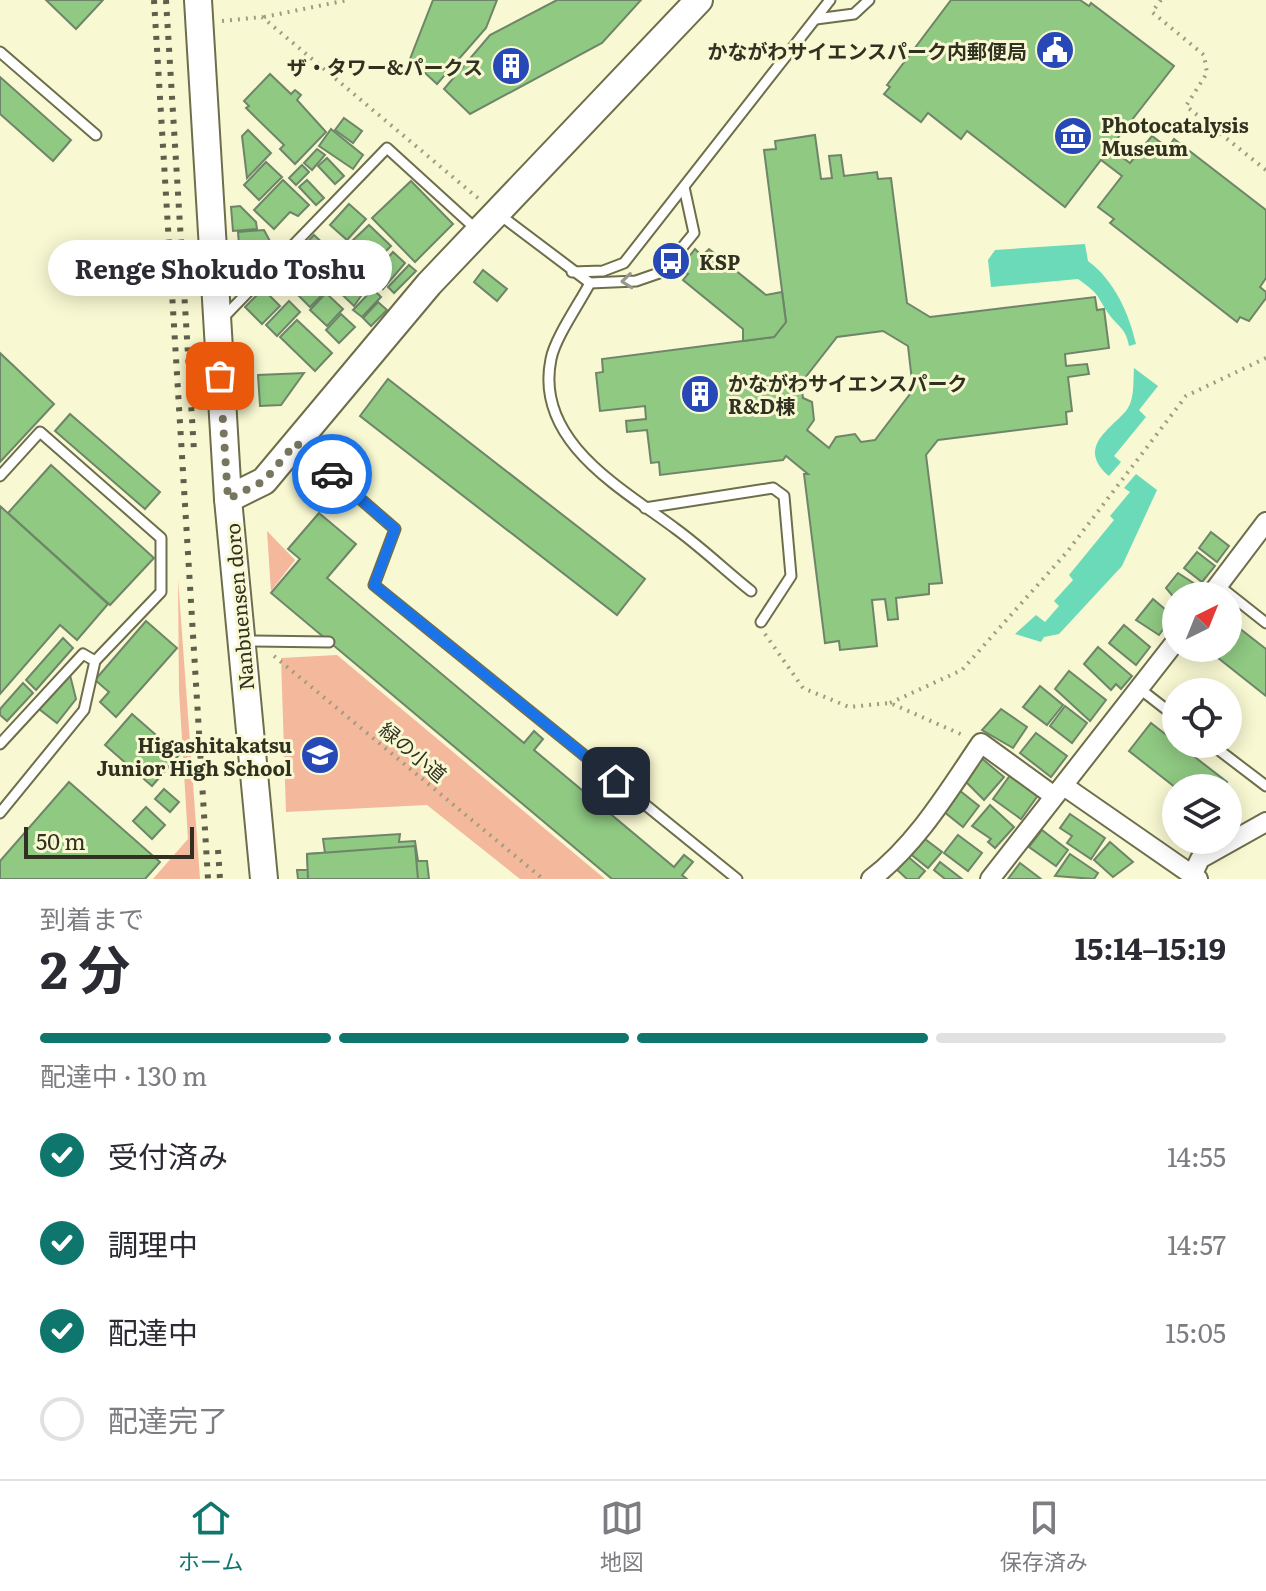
<!DOCTYPE html>
<html lang="ja">
<meta charset="utf-8">
<style>
:root{--surface:#fff;--page:#f7f7f7;--text:#2b2b33;--muted:#7c7c81;--line:#e1e1e2;--accent:#0f766e}
body{margin:0;font-family:Literata,"Noto Sans JP",serif;background:var(--page);color:var(--text);height:100vh;display:flex;flex-direction:column;font-size:30px;white-space:nowrap}
*{box-sizing:border-box;margin:0}
p{font-size:26px;color:var(--muted)}
.icon{flex:none;width:44px;height:44px;fill:none;stroke:currentColor;stroke-width:2;stroke-linecap:round;stroke-linejoin:round}
.map{position:relative;height:879px;overflow:hidden}
.drawer{display:flex;flex-direction:column;background:var(--surface);flex:1}
.drawer>*{flex:none}
.needle{width:52px;rotate:43deg}
.controls{position:absolute;left:1162px;top:582px;display:grid;gap:16px}
.controls a{display:grid;place-items:center;width:80px;height:80px;border-radius:50%;background:var(--surface);box-shadow:0 4px 20px #0003;font-size:40px}
.scale{position:absolute;left:24px;bottom:20px;width:170px;box-sizing:border-box;padding-left:8px;border:4px solid #313122;border-top:0;font-size:22px;line-height:28px;white-space:nowrap;color:#313122;-webkit-text-stroke:6px #f8f8d2;paint-order:stroke}
.pin{position:absolute;display:grid;place-items:center;width:68px;height:68px;color:#fff;margin:-34px;border-radius:16px;box-shadow:0 4px 12px #0006}
.courier{position:absolute;display:grid;place-items:center;width:80px;height:80px;margin:-40px;border:6px solid #1a73e8;border-radius:50%;background:#fff;color:#222;box-shadow:0 2px 10px #0007}
.bubble{position:absolute;height:56px;border-radius:28px;background:var(--surface);box-shadow:0 4px 20px #0003;font-size:26px;font-weight:700;line-height:56px;text-align:center}
.head em{font-style:normal;font-weight:700}
.head div{display:flex;flex-direction:column-reverse}
.head{display:flex;align-items:center;justify-content:space-between;height:136px;padding:0 40px}
h1{font-size:52px;font-weight:700;line-height:60px}
.bar{display:grid;grid-template-columns:repeat(4,1fr);gap:12px 8px;align-content:center;height:96px;padding:0 40px}
.bar i{height:10px;border-radius:6px;background:var(--line)}
.bar .current{background:var(--accent)}
.bar p{grid-column:span 4}
ol{padding:0 40px;list-style:none}
li{display:flex;align-items:center;gap:24px;height:88px}
li p{margin-inline-start:auto}
li .icon{padding:8px;border-radius:50%;background:var(--accent);color:#fff;stroke-width:4}
li:last-child{color:var(--muted)}
li i{width:44px;height:44px;border:4px solid var(--line);border-radius:50%}
.tab-bar{display:flex;justify-content:space-around;align-items:center;height:112px;border-top:2px solid var(--line);background:var(--surface);font-size:22px;color:var(--muted)}
.tab-bar a{display:grid;justify-items:center;gap:4px}
.tab-bar .current{color:var(--accent)}
.map>svg:first-child{display:block}
</style>
<div class="map">
<svg width="1266" height="879" viewBox="0 0 1266 879">
<rect width="100%" height="100%" fill="#f8f8d2"/>
<g fill="#f4b89d">
<path d="M 267,531 L 295,560 L 271,591 Z"/>
<path d="M 178,579 L 200,879 L 153,879 L 188,839 L 179,690 Z"/>
<path d="M 337,655 L 605,879 L 520,879 L 427,805 L 286,812 L 281,658 Z"/>
</g>
<g fill="#6bdab9">
<path d="M 1085,244 L 1088,261 C 1114,280 1129,313 1136,344 L 1129,346 C 1126,328 1118,327 1108,313 C 1095,293 1100,295 1078,279 L 991,287 L 988,260 L 995,250 Z"/>
<path d="M 1134,368 L 1158,386 L 1139,410 L 1146,417 L 1114,456 L 1121,462 L 1109,476 C 1077,448 1108,431 1126,411 C 1135,400 1133,382 1134,368 Z"/>
<path d="M 1136,474 L 1157,490 L 1122,566 L 1059,634 L 1044,637 L 1041,642 L 1015,634 L 1036,615 L 1045,622 L 1059,606 L 1054,601 L 1073,580 L 1069,575 L 1114,520 L 1110,516 L 1130,492 L 1124,488 Z"/>
</g>
<g fill="#8fc982" stroke="#6e8569" stroke-width="2" fill-rule="evenodd">
<path d="M 46,0 L 103,0 L 76,29 Z"/>
<path d="M 433,0 L 497,0 L 486,28 L 437,84 L 410,59 Z"/>
<path d="M 557,0 L 641,0 L 602,43 L 470,114 L 444,89 L 490,35 Z"/>
<path d="M 951,0 L 1080,0 L 1089,6 L 1091,3 L 1174,66 L 1110,148 L 1130,163 L 1152,136 L 1168,148 L 1174,139 L 1266,210 L 1266,278 L 1260,287 L 1266,292 L 1266,298 L 1249,321 L 1240,317 L 1237,322 L 1110,223 L 1114,219 L 1098,207 L 1122,176 L 1101,160 L 1065,207 L 967,131 L 961,139 L 928,113 L 921,122 L 884,94 L 890,87 L 887,85 Z"/>
<path d="M 270,74 L 291,94 L 295,90 L 301,95 L 297,100 L 326,132 L 295,164 L 280,149 L 284,145 L 246,108 L 249,106 L 244,101 Z"/>
<path d="M 0,77 L 71,140 L 53,161 L 0,114 Z"/>
<path d="M 344,118 L 362,131 L 353,143 L 335,130 Z"/>
<path d="M 331,129 L 363,155 L 353,169 L 319,146 Z"/>
<path d="M 248,130 L 271,153 L 247,178 L 242,136 Z"/>
<path d="M 815,135 L 821,179 L 832,178 L 829,156 L 841,155 L 844,176 L 877,172 L 878,179 L 891,178 L 907,303 L 930,317 L 1095,297 L 1097,310 L 1104,309 L 1109,348 L 1065,354 L 1066,366 L 1087,364 L 1089,374 L 1068,377 L 1072,411 L 1066,412 L 1067,424 L 938,440 L 926,455 L 942,583 L 929,584 L 929,594 L 896,598 L 898,619 L 888,620 L 885,599 L 872,600 L 877,646 L 840,650 L 839,641 L 825,643 L 804,474 L 808,474 L 786,456 L 783,460 L 660,475 L 659,462 L 651,463 L 647,430 L 627,432 L 626,421 L 646,419 L 645,406 L 600,411 L 596,373 L 603,372 L 602,359 L 774,337 L 786,322 L 764,150 L 776,149 L 775,141 ZM 883,331 L 908,346 L 913,390 L 875,440 L 861,442 L 855,434 L 836,437 L 829,448 L 807,430 L 814,420 L 812,402 L 803,398 L 801,383 L 837,337 Z"/>
<path d="M 317,149 L 325,155 L 312,170 L 304,163 Z"/>
<path d="M 327,158 L 344,176 L 335,184 L 318,166 Z"/>
<path d="M 266,162 L 282,177 L 259,200 L 244,185 Z"/>
<path d="M 302,165 L 309,172 L 296,185 L 289,178 Z"/>
<path d="M 283,180 L 309,205 L 298,216 L 290,212 L 274,229 L 254,210 Z"/>
<path d="M 307,180 L 324,198 L 316,205 L 299,187 Z"/>
<path d="M 411,181 L 453,224 L 415,262 L 372,218 Z"/>
<path d="M 349,204 L 366,219 L 347,240 L 330,225 Z"/>
<path d="M 240,206 L 256,222 L 257,229 L 233,231 L 231,207 Z"/>
<path d="M 369,225 L 391,246 L 372,265 L 350,243 Z"/>
<path d="M 264,230 L 271,243 L 239,245 L 238,232 Z"/>
<path d="M 314,235 L 327,247 L 310,265 L 297,253 Z"/>
<path d="M 272,246 L 272,255 L 269,258 L 240,260 L 239,248 Z"/>
<path d="M 695,249 L 702,256 L 709,249 L 766,295 L 782,292 L 786,322 L 774,337 L 743,341 L 743,329 L 683,280 L 688,274 L 680,268 Z"/>
<path d="M 393,252 L 405,263 L 383,289 L 373,274 Z"/>
<path d="M 330,253 L 343,265 L 327,282 L 317,273 L 327,262 L 324,259 Z"/>
<path d="M 295,258 L 327,290 L 310,307 L 278,275 Z"/>
<path d="M 345,265 L 368,286 L 354,306 L 329,282 Z"/>
<path d="M 409,265 L 416,271 L 394,293 L 388,287 Z"/>
<path d="M 483,270 L 507,289 L 497,301 L 474,282 Z"/>
<path d="M 263,289 L 280,306 L 262,324 L 245,307 Z"/>
<path d="M 373,289 L 381,297 L 362,317 L 353,310 Z"/>
<path d="M 326,293 L 343,309 L 327,326 L 310,310 Z"/>
<path d="M 289,301 L 300,312 L 277,336 L 266,325 Z"/>
<path d="M 378,302 L 387,310 L 371,326 L 363,318 Z"/>
<path d="M 341,314 L 355,327 L 339,343 L 326,330 Z"/>
<path d="M 297,320 L 332,353 L 315,371 L 280,337 Z"/>
<path d="M 0,353 L 54,404 L 0,462 Z"/>
<path d="M 304,373 L 281,405 L 260,406 L 258,375 Z"/>
<path d="M 388,379 L 645,579 L 617,615 L 360,416 Z"/>
<path d="M 70,414 L 160,492 L 145,509 L 55,431 Z"/>
<path d="M 51,465 L 154,558 L 110,605 L 8,513 Z"/>
<path d="M 0,506 L 108,604 L 77,640 L 60,625 L 0,694 Z"/>
<path d="M 319,513 L 356,544 L 327,578 L 524,743 L 534,731 L 543,739 L 534,750 L 674,867 L 684,855 L 693,862 L 682,875 L 687,879 L 612,879 L 271,593 L 300,559 L 288,549 Z"/>
<path d="M 1211,532 L 1229,546 L 1217,562 L 1199,548 Z"/>
<path d="M 1197,552 L 1215,566 L 1202,582 L 1184,568 Z"/>
<path d="M 1178,573 L 1198,586 L 1190,596 L 1176,596 L 1176,600 L 1166,588 Z"/>
<path d="M 1153,599 L 1173,616 L 1159,635 L 1136,620 Z"/>
<path d="M 146,621 L 177,648 L 116,717 L 100,702 L 109,692 L 95,680 Z"/>
<path d="M 1230,621 L 1266,649 L 1266,696 L 1208,650 L 1228,648 Z"/>
<path d="M 1124,625 L 1150,647 L 1136,665 L 1109,643 Z"/>
<path d="M 63,638 L 73,648 L 36,690 L 26,680 Z"/>
<path d="M 1098,647 L 1132,676 L 1121,689 L 1116,684 L 1111,690 L 1084,664 Z"/>
<path d="M 69,671 L 76,699 L 57,723 L 39,709 Z"/>
<path d="M 1069,671 L 1106,700 L 1090,721 L 1055,689 Z"/>
<path d="M 23,683 L 33,693 L 7,721 L 0,715 L 0,709 Z"/>
<path d="M 1040,686 L 1063,705 L 1047,725 L 1023,707 Z"/>
<path d="M 1065,706 L 1087,723 L 1072,743 L 1050,726 Z"/>
<path d="M 1001,709 L 1027,727 L 1013,748 L 982,730 Z"/>
<path d="M 132,714 L 179,755 L 152,786 L 105,745 Z"/>
<path d="M 1151,723 L 1227,782 L 1222,788 L 1176,788 L 1129,751 Z"/>
<path d="M 1036,733 L 1067,756 L 1051,777 L 1020,753 Z"/>
<path d="M 980,757 L 1004,777 L 984,800 L 962,778 Z"/>
<path d="M 1011,774 L 1039,794 L 1021,819 L 993,799 Z"/>
<path d="M 69,782 L 160,862 L 145,879 L 0,879 L 0,861 Z"/>
<path d="M 164,789 L 179,802 L 170,812 L 155,799 Z"/>
<path d="M 959,790 L 979,806 L 963,827 L 943,811 Z"/>
<path d="M 990,805 L 1014,827 L 995,848 L 988,842 L 991,839 L 972,826 Z"/>
<path d="M 146,807 L 165,825 L 152,839 L 133,821 Z"/>
<path d="M 1070,814 L 1105,838 L 1091,859 L 1067,843 L 1072,836 L 1060,828 Z"/>
<path d="M 1042,830 L 1068,850 L 1056,866 L 1029,847 Z"/>
<path d="M 400,834 L 399,842 L 415,841 L 418,861 L 427,861 L 429,879 L 298,879 L 297,870 L 308,870 L 307,854 L 325,853 L 323,839 Z"/>
<path d="M 958,835 L 982,853 L 968,871 L 944,853 Z"/>
<path d="M 921,836 L 942,852 L 928,868 L 908,852 Z"/>
<path d="M 1110,842 L 1133,862 L 1113,877 L 1094,860 Z"/>
<path d="M 415,846 L 418,879 L 308,879 L 307,854 Z"/>
<path d="M 1070,854 L 1098,873 L 1094,879 L 1055,876 Z"/>
<path d="M 906,855 L 925,871 L 918,879 L 907,879 L 895,868 Z"/>
<path d="M 940,862 L 962,879 L 945,879 L 934,870 Z"/>
<path d="M 1020,863 L 1041,879 L 1008,879 Z"/>
</g>
<g fill="none" stroke-linecap="round" stroke-linejoin="round">
<defs>
<g id="lane">
<path d="M 816,19 L 854,14 L 869,0"/>
<path d="M 0,52 L 96,135"/>
<path d="M 500,215 L 590,283 L 636,281 L 662,272 L 694,233 L 684,187"/>
<path d="M 572,272 L 603,271 L 624,263 L 830,0"/>
<path d="M 590,283 C 579,304 555,338 551,359 C 534,441 621,488 676,529 C 702,548 726,571 751,591"/>
<path d="M 222,319 L 387,148 L 476,229"/>
<path d="M 297,444 L 395,529 L 374,585 L 737,879"/>
<path d="M 0,476 L 40,432 L 161,538 L 161,592 L 95,661 L 83,654 L 0,744"/>
<path d="M 645,508 L 773,488 L 784,496 L 791,576 L 761,622"/>
<path d="M 1218,585 L 1266,623"/>
<path d="M 245,641 L 329,642"/>
<path d="M 1140,689 L 1176,717"/>
<path d="M 1211,744 L 1266,786"/>
<path d="M 0,813 L 84,710 L 95,661"/>
</g>
<g id="street">
<path d="M 1210,596 L 1266,522"/>
<path d="M 1064,786 L 1198,879"/>
<path d="M 1192,876 L 1200,859 L 1266,822"/>
<path d="M 871,879 C 917,844 949,790 981,743 L 1054,796"/>
<path d="M 990,879 L 1176,641"/>
</g>
<g id="secondary">
<path d="M 198,0 L 228,499 L 264,879"/>
<path d="M 228,499 L 264,481 L 429,284 L 699,0"/>
</g>
</defs>
<use href="#lane" stroke="#6e6e4c" stroke-width="13"/>
<use href="#street" stroke="#6e6e4c" stroke-width="22"/>
<use href="#secondary" stroke="#6e6e4c" stroke-width="30"/>
<g stroke="#9d9d81" stroke-width="4" stroke-dasharray="2 6" stroke-linecap="butt">
<path d="M 1161,0 L 1152,12 L 1204,55 L 1207,73 L 1186,106 L 1266,170"/>
<path d="M 264,17 L 348,0"/>
<path d="M 222,21 L 262,17 L 479,199"/>
<path d="M 765,634 L 803,688 L 849,707 L 890,703 L 965,736"/>
<path d="M 274,656 L 543,879"/>
<path d="M 890,703 L 962,670 L 1067,552 L 1186,396 L 1266,358"/>
</g>
<use href="#lane" stroke="#fff" stroke-width="9"/>
<use href="#street" stroke="#fff" stroke-width="18"/>
<use href="#secondary" stroke="#fff" stroke-width="26"/>
<g stroke="#5f5f4b" stroke-width="6" stroke-dasharray="4 8" stroke-linecap="butt">
<path d="M 154,0 L 208,879"/>
<path d="M 166,0 L 194,451"/>
<path d="M 218,850 L 220,879"/>
</g>
</g>
<defs><path id="oneway-chevron" d="M-2-3.5L2.5 0L-2 3.5" fill="none" stroke-width="1.6" stroke-linecap="round" stroke-linejoin="round" transform="scale(2)"/></defs>
<use stroke="#989890" href="#oneway-chevron" transform="translate(627 281) rotate(174)"/>
<g fill="none" stroke-linecap="round" stroke-linejoin="round">
<path stroke="#777760" stroke-width="8" stroke-dasharray="0 14.4" d="M 220,376 L 228,499 L 264,481 L 296,443 L 332,474"/>
<path stroke="#1a73e8" stroke-width="10" d="M 332,474 L 395,529 L 374,585 L 616,781"/>
</g>
<defs>
<symbol id="civic-disc" viewBox="-11 -11 22 22"><circle r="9.5" fill="#2749b8" stroke="#f8f8d2"/><path d="M-.6-6.5H3V-4.5H.6V-3L4-1V1h2V6H-6V1h2V-1L-.6-3ZM-1.2 2.5V6h2.4V2.5Z" fill="#fff"/></symbol>
<symbol id="building-disc" viewBox="-11 -11 22 22"><circle r="9.5" fill="#2749b8" stroke="#f8f8d2"/><path d="M-4-6H4V6H1V3H-1V6H-4ZM-2.5-4.3h1.7v1.8h-1.7ZM.8-4.3h1.7v1.8H.8ZM-2.5-1h1.7V.8h-1.7ZM.8-1h1.7V.8H.8Z" fill="#fff"/></symbol>
<symbol id="museum-disc" viewBox="-11 -11 22 22"><circle r="9.5" fill="#2749b8" stroke="#f8f8d2"/><path d="M0-6L6-3V-2H-6V-3ZM-5-1h2V3h-2ZM-1-1h2V3h-2ZM3-1h2V3H3ZM-6 4H6V6H-6Z" fill="#fff"/></symbol>
<symbol id="bus-disc" viewBox="-11 -11 22 22"><circle r="9.5" fill="#2749b8" stroke="#f8f8d2"/><path d="M-5-6H5V4H4V6H2V4H-2V6H-4V4H-5ZM-3.5-4V0h7V-4ZM-3.5 1.2v1.5H-2V1.2ZM2 1.2v1.5H3.5V1.2Z" fill="#fff"/></symbol>
<symbol id="school-disc" viewBox="-11 -11 22 22"><circle r="9.5" fill="#2749b8" stroke="#f8f8d2"/><path d="M0-5L7-2L0 1L-7-2ZM-4 1L0 2.5L4 1V4Q0 6-4 4Z" fill="#fff"/></symbol>
</defs>
<g fill-rule="evenodd">
<use href="#civic-disc" x="1033" y="28" width="44" height="44"/>
<use href="#building-disc" x="489" y="44" width="44" height="44"/>
<use href="#museum-disc" x="1051" y="114" width="44" height="44"/>
<use href="#bus-disc" x="649" y="239" width="44" height="44"/>
<use href="#building-disc" x="678" y="372" width="44" height="44"/>
<use href="#school-disc" x="298" y="733" width="44" height="44"/>
</g>
<g text-anchor="middle" dominant-baseline="central" stroke-width="6" stroke-linejoin="round" paint-order="stroke">
<g font-size="20" font-weight="bold" fill="#313122" stroke="#f8f8d2" text-anchor="end">
<text x="1027" y="50">かながわサイエンスパーク内郵便局</text>
<text x="483" y="66">ザ・タワー&amp;パークス</text>
<text x="1101" y="124" text-anchor="start">Photocatalysis<tspan x="1101" dy="23">Museum</tspan></text>
<text x="699" y="261" text-anchor="start">KSP</text>
<text x="728" y="382" text-anchor="start">かながわサイエンスパーク<tspan x="728" dy="23">R&amp;D棟</tspan></text>
<text x="292" y="744">Higashitakatsu<tspan x="292" dy="23">Junior High School</tspan></text>
</g>
<g font-size="20" fill="#313122" stroke="#f8f8d2">
<text transform="translate(238 607) rotate(-95)">Nanbuensen doro</text>
<text transform="translate(414 751) rotate(40)">緑の小道</text>
</g>
</g>
</svg>
<div class="controls">
<a><svg class="needle" viewBox="-14 -14 28 28"><path d="M0-13l5 13h-10z" fill="#e53935"/><path d="M0 13l5-13h-10z" fill="#7c7c81"/></svg></a>
<a><svg class="icon" aria-label="locate" viewBox="0 0 24 24"><circle cx="12" cy="12" r="6"/><path d="M12 2v4M12 18v4M2 12h4M18 12h4"/></svg></a>
<a><svg class="icon" aria-label="layers" viewBox="0 0 24 24"><path d="M12 4l9 5-9 5-9-5zM3 14l9 5 9-5"/></svg></a>
</div>
<div class="scale">50 m</div>
<div class="pin" style="left:220px;top:376px;background:#ea580c"><svg class="icon" aria-label="bag" viewBox="0 0 24 24"><path d="M5 8h14l-1 12H6zM9 8a3 3 0 0 1 6 0"/></svg></div>
<div class="pin" style="left:616px;top:781px;background:#1f2937"><svg class="icon" aria-label="home" viewBox="0 0 24 24"><path d="M3 11l9-7 9 7M6 9v11h12V9"/></svg></div>
<div class="courier" style="left:332px;top:474px"><svg class="icon" aria-label="car" viewBox="0 0 24 24"><path d="M5 17H2v-5l4-1 3-4h7l3 4 3 1v5h-3M9 17h6M6 11h13"/><circle cx="7" cy="17" r="2"/><circle cx="17" cy="17" r="2"/></svg></div>
<div class="bubble" style="left:48px;top:240px;width:344px">Renge Shokudo Toshu</div>
</div>
<section class="drawer">
<div class="head"><div><h1>2 分</h1><p>到着まで</p></div><em>15:14–15:19</em></div>
<div class="bar"><i class="current"></i><i class="current"></i><i class="current"></i><i></i><p>配達中 · 130 m</p></div>
<ol>
<li><svg class="icon" aria-label="check" viewBox="0 0 24 24"><path d="M5 12l5 5 9-10"/></svg>受付済み<p>14:55</p></li>
<li><svg class="icon" aria-label="check" viewBox="0 0 24 24"><path d="M5 12l5 5 9-10"/></svg>調理中<p>14:57</p></li>
<li><svg class="icon" aria-label="check" viewBox="0 0 24 24"><path d="M5 12l5 5 9-10"/></svg>配達中<p>15:05</p></li>
<li><i></i>配達完了</li>
</ol>
</section>
<nav class="tab-bar">
<a class="current"><svg class="icon" aria-label="home" viewBox="0 0 24 24"><path d="M3 11l9-7 9 7M6 9v11h12V9"/></svg>ホーム</a>
<a><svg class="icon" aria-label="map" viewBox="0 0 24 24"><path d="M3 6l6-2 6 2 6-2v14l-6 2-6-2-6 2zM9 4v14M15 6v14"/></svg>地図</a>
<a><svg class="icon" aria-label="saved" viewBox="0 0 24 24"><path d="M7 4h10v16l-5-4-5 4z"/></svg>保存済み</a>
</nav>
